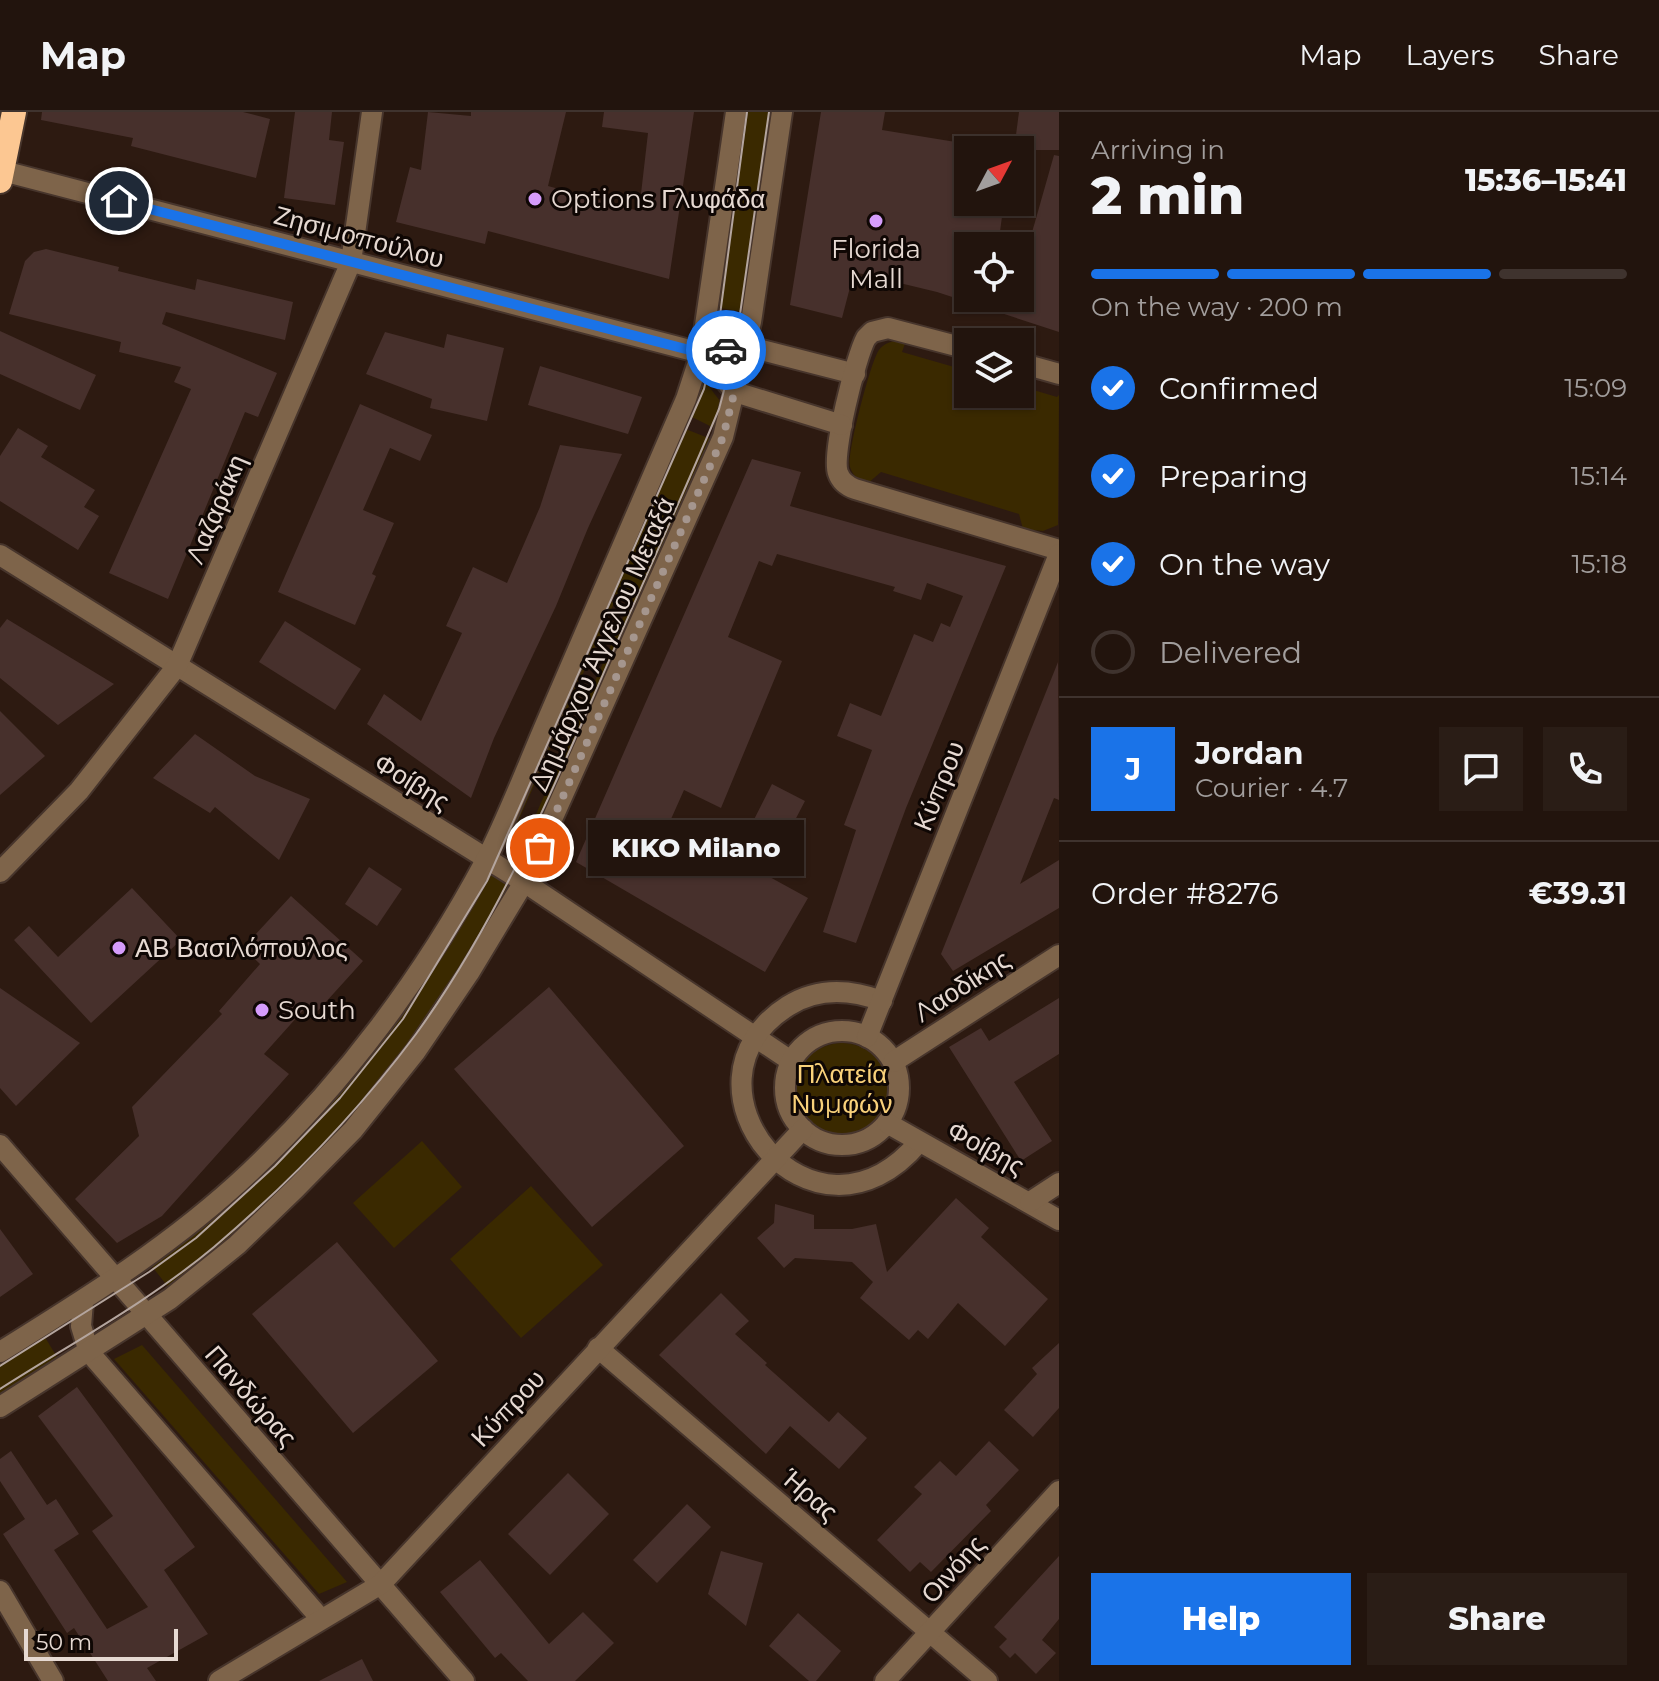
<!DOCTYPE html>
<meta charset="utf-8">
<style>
:root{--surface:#22140d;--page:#2a1d16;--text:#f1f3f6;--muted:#a29e9d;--line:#3f332e;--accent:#1a73e8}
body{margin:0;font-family:Montserrat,sans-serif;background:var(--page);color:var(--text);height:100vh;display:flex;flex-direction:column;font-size:30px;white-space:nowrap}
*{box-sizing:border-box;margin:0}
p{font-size:26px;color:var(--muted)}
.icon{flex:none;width:44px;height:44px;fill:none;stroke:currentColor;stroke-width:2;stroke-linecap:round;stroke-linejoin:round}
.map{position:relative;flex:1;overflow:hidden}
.panel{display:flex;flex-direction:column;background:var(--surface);width:600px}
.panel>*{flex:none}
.needle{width:52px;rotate:49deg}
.fabs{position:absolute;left:954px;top:24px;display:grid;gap:16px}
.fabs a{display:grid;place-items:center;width:80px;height:80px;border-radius:0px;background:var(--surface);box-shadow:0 2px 6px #0004,0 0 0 2px var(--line);font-size:40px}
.scale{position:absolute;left:24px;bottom:20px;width:154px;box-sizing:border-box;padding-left:8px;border:4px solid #e6d9d2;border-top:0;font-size:22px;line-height:28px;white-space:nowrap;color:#e6d9d2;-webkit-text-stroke:6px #0f0704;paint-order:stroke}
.pin{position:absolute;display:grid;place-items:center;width:68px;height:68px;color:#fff;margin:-34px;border:4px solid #fff;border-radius:50%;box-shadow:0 2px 8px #0007}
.courier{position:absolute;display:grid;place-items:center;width:80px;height:80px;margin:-40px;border:6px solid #1a73e8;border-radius:50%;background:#fff;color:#222;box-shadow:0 2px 10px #0007}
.bubble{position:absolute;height:56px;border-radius:0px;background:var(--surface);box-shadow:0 2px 6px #0004,0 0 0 2px var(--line);font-size:26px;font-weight:800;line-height:56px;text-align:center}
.summary em{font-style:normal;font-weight:800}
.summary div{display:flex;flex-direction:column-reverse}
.summary{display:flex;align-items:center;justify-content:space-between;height:136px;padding:0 32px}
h1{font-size:52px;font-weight:800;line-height:60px}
.bar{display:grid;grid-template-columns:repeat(4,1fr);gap:12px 8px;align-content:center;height:96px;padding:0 32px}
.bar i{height:10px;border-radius:6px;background:var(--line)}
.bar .on{background:var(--accent)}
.bar p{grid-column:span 4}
.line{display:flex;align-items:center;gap:20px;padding:0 32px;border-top:2px solid var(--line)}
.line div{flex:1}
.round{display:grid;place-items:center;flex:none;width:84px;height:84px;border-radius:0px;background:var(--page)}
ol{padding:0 32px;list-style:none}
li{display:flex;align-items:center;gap:24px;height:88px}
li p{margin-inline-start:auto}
li .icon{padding:8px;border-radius:50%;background:var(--accent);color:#fff;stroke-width:4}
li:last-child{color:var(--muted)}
li i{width:44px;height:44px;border:4px solid var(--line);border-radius:50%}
.primary-button{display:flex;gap:16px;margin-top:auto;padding:16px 32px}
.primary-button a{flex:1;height:92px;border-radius:0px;background:var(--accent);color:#fff;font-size:32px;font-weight:800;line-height:92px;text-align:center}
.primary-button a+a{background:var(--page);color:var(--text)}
header{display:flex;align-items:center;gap:48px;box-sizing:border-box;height:112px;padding:0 40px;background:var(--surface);border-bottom:2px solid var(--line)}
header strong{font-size:38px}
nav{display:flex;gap:44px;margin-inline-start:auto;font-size:28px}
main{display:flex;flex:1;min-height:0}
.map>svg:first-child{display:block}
</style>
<header>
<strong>Map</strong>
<nav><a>Map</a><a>Layers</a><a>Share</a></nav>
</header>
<main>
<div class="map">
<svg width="1059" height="1569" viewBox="0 0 1059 1569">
<rect width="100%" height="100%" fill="#2d1a11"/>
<g fill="#3a2900">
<path d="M 743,0 L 772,0 L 744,200 L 714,195 Z"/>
<path d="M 901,228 L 906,229 L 902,240 L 968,259 L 968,282 L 1020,282 L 1020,274 L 1057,285 L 1059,283 L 1058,413 L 1043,419 L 1023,417 L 1019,402 L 881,360 L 867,372 C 859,369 853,364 850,355 C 846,345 871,248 879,238 C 884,231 892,229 901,228 Z"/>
<path d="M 701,264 L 723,293 L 714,316 L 688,303 Z"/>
<path d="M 683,316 L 711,327 L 638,492 L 610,480 Z"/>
<path d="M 607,488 L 614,491 L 514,719 L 507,715 Z"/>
<path d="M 627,497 L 634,500 L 536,722 L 529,718 Z"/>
<path d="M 486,760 L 511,776 C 464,850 421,926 364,993 C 306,1061 238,1119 169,1176 L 150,1152 L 285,1036 Z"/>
<circle cx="842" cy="977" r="46"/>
<path d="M 422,1029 L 462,1075 L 394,1136 L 353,1091 Z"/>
<path d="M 531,1074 L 603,1153 L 521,1226 L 450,1147 Z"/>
<path d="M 43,1222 L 57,1245 L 0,1282 L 0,1250 Z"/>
<path d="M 142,1233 L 347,1470 L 319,1482 L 114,1247 Z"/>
</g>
<g fill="#47302c">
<path d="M 42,0 L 243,0 L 270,7 L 256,66 L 131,34 L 133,26 L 41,8 Z"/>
<path d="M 295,0 L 332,0 L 329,28 L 344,30 L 335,93 L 284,86 Z"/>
<path d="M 428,0 L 471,4 L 471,0 L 566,0 L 548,74 L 639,99 L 648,21 L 602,15 L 604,0 L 694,0 L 669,167 L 488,119 L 485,132 L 396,110 L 410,55 L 421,58 Z"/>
<path d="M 821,0 L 885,0 L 882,18 L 968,32 L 968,90 L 1004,90 L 998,134 L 968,134 L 968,186 L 1020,186 L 1020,128 L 1029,131 L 1054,43 L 1059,44 L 1059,220 L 937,180 L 854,160 L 842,206 L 790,193 Z"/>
<path d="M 1019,0 L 1059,0 L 1059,38 L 1014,38 Z"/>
<path d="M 46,137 L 119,155 L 118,159 L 195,178 L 197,167 L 293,190 L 285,228 L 166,200 L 162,212 L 277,261 L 258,305 L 245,300 L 168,487 L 109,461 L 191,277 L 174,270 L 181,255 L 119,240 L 121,230 L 9,202 L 25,149 L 34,140 Z"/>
<path d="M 0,219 L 96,263 L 80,298 L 0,262 Z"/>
<path d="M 385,220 L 444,236 L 447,222 L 504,236 L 487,309 L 430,296 L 432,287 L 366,262 Z"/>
<path d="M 540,254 L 642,285 L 628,322 L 528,293 Z"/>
<path d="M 360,292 L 432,323 L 420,349 L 390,336 L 363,398 L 394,411 L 372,462 L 376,464 L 355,513 L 278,480 Z"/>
<path d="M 18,316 L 48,334 L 41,345 L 95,378 L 84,395 L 99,404 L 78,438 L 0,389 L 0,344 Z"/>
<path d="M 560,333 L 622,342 L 588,416 L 556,494 L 494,626 L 471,686 L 367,612 L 384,582 L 421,609 L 462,521 L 446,514 L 473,455 L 507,471 L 540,395 Z"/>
<path d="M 752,347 L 801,360 L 790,394 L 1006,454 L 906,696 L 856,831 L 823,820 L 856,718 L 844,713 L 872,638 L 837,624 L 850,591 L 881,604 L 914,522 L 933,530 L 941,511 L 950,515 L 963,484 L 927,471 L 921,488 L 893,479 L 895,475 L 777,442 L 772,454 L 759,449 L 728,525 L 782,549 L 721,696 L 684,678 L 663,725 L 694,741 L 695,738 L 729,757 L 772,672 L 805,689 L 793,712 L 782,706 L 755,757 L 808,786 L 765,860 L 576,750 Z"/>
<path d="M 7,507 L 114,572 L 58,613 L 0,566 L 0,516 Z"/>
<path d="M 285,509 L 361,557 L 335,598 L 259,550 Z"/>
<path d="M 1058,550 L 1059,688 L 1054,686 L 1020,772 L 1059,748 L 1059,796 L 953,859 L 941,842 Z"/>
<path d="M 0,599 L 45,644 L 0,683 Z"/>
<path d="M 195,622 L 255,664 L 310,687 L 279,748 L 215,695 L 210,701 L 153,666 Z"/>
<path d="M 369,755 L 402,777 L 377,814 L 345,792 Z"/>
<path d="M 132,776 L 181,828 L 91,911 L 14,828 L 29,814 L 58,845 Z"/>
<path d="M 291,784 L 363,849 L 315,902 L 307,894 L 264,942 L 289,962 L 162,1104 L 117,1131 L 75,1087 L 139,1024 L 132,995 L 222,902 L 219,899 L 260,852 L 243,836 Z"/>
<path d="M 549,875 L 684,1034 L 592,1115 L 454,957 Z"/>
<path d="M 0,876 L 80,931 L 16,994 L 0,976 Z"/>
<path d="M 1059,886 L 1059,942 L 1014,970 L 1052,1029 L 1021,1049 L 949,935 L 981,916 L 989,929 Z"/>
<path d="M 956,1086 L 989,1116 L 981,1125 L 1048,1187 L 1005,1234 L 958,1191 L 928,1227 L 918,1218 L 909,1228 L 860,1186 L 873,1170 L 852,1150 L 795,1146 L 784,1156 L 757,1126 L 774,1111 L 775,1092 L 814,1103 L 814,1117 L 852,1117 L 876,1112 L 887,1160 Z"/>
<path d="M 0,1117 L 33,1162 L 0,1185 Z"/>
<path d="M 337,1130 L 438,1249 L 353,1321 L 252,1202 Z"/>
<path d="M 721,1181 L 749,1209 L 735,1222 L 767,1251 L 765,1253 L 829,1310 L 838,1300 L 867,1326 L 839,1357 L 790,1314 L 766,1342 L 659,1243 Z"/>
<path d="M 1059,1231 L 1059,1296 L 1033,1325 L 1004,1298 L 1037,1262 L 1032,1256 Z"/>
<path d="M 77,1275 L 195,1435 L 164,1458 L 208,1522 L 147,1556 L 156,1569 L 108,1569 L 74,1516 L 67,1521 L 3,1422 L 25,1407 L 0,1369 L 0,1347 L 11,1339 L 47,1393 L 56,1387 L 79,1422 L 54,1438 L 107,1517 L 148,1495 L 92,1419 L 113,1404 L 38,1304 Z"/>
<path d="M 989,1329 L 1019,1358 L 986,1393 L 991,1399 L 931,1460 L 920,1450 L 910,1460 L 877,1428 L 922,1382 L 914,1375 L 940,1349 L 956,1364 Z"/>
<path d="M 568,1361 L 609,1402 L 550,1463 L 508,1422 Z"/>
<path d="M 687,1392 L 711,1415 L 657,1471 L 633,1448 Z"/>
<path d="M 721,1439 L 763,1451 L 746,1514 L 708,1482 Z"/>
<path d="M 1059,1444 L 1059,1507 L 1042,1528 L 1056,1541 L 1036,1562 L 1015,1541 L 1010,1546 L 999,1535 L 1007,1527 L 994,1515 Z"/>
<path d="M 480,1448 L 549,1532 L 583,1500 L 614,1531 L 575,1569 L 528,1569 L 501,1541 L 495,1546 L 440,1480 Z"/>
<path d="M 798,1501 L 841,1539 L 816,1569 L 809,1569 L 769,1534 Z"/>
<path d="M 362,1547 L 373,1569 L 319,1569 Z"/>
</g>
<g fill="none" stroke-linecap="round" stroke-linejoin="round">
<defs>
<g id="minor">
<path d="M 3,59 L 701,241 L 746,234 L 855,262"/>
<path d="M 968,237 L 888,216 L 872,220 L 866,226 C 856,244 831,343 838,361 C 841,370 847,374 855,377 L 1059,438"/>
<path d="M 701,241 L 735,280 L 842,313"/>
<path d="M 1020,251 L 1059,262"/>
<path d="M 0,443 L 524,770 L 791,949"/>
<path d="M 0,760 L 79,679 L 177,554 L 351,150 L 372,0"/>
<path d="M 882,889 C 850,877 818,875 788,894 C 665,972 813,1156 919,1030"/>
<circle cx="842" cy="976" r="57"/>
<path d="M 867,925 L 1059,442"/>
<path d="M 893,950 L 1059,843"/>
<path d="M 887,1011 L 1059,1108"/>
<path d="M 0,1033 L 464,1569"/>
<path d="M 1030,1090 L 1059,1071"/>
<path d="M 83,1190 L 81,1214 L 89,1240 L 321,1507"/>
<path d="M 598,1236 L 987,1569"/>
<path d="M 0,1240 C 87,1186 174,1132 250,1060 C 344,971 425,863 486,748 C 509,703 527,655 547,609 C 594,502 639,394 686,287 L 701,241 L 736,0"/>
<path d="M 0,1295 L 170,1187 L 237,1133 L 296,1076 L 353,1018 L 416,939 L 469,861 L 524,770 L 723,325 L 751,210 L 782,0"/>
<path d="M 0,1479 L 53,1569"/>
<path d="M 219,1569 L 381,1472 L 803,1017"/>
<path d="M 885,1569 L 1059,1379"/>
</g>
<path id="highway" d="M 0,69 L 14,0"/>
</defs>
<use href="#minor" stroke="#47352c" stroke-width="24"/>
<use href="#highway" stroke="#47352c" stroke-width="28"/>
<use href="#minor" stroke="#7e644a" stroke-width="20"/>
<use href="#highway" stroke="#fcc792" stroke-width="24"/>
<g stroke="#b4a59e" stroke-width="2">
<path d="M 0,1254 L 149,1160 L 196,1126 L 275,1054 L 340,986 L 403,907 L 487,769 L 704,277 L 720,203 L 747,0"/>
<path d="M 0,1277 C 72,1231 148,1190 214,1135 C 288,1072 358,1000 416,922 C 490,820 541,705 591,590 C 633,492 678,395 719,297 L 735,237 L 769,0"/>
</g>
</g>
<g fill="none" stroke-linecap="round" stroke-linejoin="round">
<path stroke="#a5968e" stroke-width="8" stroke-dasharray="0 14.4" d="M 540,736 L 723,325 L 746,234 L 726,238"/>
<path stroke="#1a73e8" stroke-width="10" d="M 119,89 L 701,241 L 726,238"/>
</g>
<g fill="#d59cfb" stroke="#0f0704" stroke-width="3">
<circle cx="535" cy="87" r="8"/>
<circle cx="876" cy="109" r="8"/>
<circle cx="119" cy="836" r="8"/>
<circle cx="262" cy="898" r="8"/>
</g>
<g text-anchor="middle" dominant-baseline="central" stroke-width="6" stroke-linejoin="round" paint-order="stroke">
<g font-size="26" fill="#e6d9d2" stroke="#0f0704" text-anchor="start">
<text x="551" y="87">Options Γλυφάδα</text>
<text x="876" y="137" text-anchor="middle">Florida<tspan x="876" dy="30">Mall</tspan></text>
<text x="135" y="836">ΑΒ Βασιλόπουλος</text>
<text x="278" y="898">South</text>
</g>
<g font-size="26" fill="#e6d9d2" stroke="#0f0704">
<text transform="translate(359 125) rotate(15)">Ζησιμοπούλου</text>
<text transform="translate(216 397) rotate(-67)">Λαζαράκη</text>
<text transform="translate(602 532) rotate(-66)">Δημάρχου Άγγελου Μεταξά</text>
<text transform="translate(412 670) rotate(32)">Φοίβης</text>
<text transform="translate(939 674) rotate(-68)">Κύπρου</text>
<text transform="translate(962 874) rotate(-33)">Λαοδίκης</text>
<text transform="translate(986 1036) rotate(29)">Φοίβης</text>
<text transform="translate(251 1284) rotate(49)">Πανδώρας</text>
<text transform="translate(508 1296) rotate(-47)">Κύπρου</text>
<text transform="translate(810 1383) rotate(41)">Ήρας</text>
<text transform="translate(953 1457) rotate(-48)">Οινόης</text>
</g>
<g font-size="26" fill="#f9d17a" stroke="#0f0704">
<text x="842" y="962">Πλατεία<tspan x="842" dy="30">Νυμφών</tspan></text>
</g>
</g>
</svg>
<div class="fabs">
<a><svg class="needle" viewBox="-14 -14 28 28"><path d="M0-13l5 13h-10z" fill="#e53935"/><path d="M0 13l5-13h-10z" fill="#a29e9d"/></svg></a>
<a><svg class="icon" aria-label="locate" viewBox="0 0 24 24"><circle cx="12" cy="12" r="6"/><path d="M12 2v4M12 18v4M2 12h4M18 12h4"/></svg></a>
<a><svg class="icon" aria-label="layers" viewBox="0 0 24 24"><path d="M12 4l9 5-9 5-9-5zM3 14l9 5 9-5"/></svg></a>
</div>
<div class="scale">50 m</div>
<div class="pin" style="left:540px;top:736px;background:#ea580c"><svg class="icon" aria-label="bag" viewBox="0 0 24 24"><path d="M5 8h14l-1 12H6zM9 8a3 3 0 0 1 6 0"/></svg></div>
<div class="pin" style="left:119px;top:89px;background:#1f2937"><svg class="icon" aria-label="home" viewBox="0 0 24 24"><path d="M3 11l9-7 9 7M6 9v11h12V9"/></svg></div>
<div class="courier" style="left:726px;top:238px"><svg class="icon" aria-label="car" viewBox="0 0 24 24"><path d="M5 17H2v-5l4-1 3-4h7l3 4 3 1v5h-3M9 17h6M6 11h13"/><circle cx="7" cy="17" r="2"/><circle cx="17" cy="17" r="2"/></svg></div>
<div class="bubble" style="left:588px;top:708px;width:216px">KIKO Milano</div>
</div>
<section class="panel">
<div class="summary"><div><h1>2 min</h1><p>Arriving in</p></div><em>15:36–15:41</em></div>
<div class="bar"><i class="on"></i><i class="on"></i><i class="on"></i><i></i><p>On the way · 200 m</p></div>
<ol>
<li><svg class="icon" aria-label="check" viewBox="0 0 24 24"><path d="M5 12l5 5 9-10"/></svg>Confirmed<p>15:09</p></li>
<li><svg class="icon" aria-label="check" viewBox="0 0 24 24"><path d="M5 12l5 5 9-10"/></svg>Preparing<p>15:14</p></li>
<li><svg class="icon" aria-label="check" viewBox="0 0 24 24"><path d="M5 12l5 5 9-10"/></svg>On the way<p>15:18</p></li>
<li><i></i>Delivered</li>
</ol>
<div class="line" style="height:144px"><b class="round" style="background:var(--accent);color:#fff">J</b><div><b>Jordan</b><p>Courier · 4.7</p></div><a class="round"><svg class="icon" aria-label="chat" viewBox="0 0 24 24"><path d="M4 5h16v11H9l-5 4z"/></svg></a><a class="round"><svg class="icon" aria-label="phone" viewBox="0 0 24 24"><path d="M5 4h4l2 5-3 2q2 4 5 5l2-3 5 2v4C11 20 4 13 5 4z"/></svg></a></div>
<div class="line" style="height:104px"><div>Order #8276</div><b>€39.31</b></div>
<div class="primary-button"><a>Help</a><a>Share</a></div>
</section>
</main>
